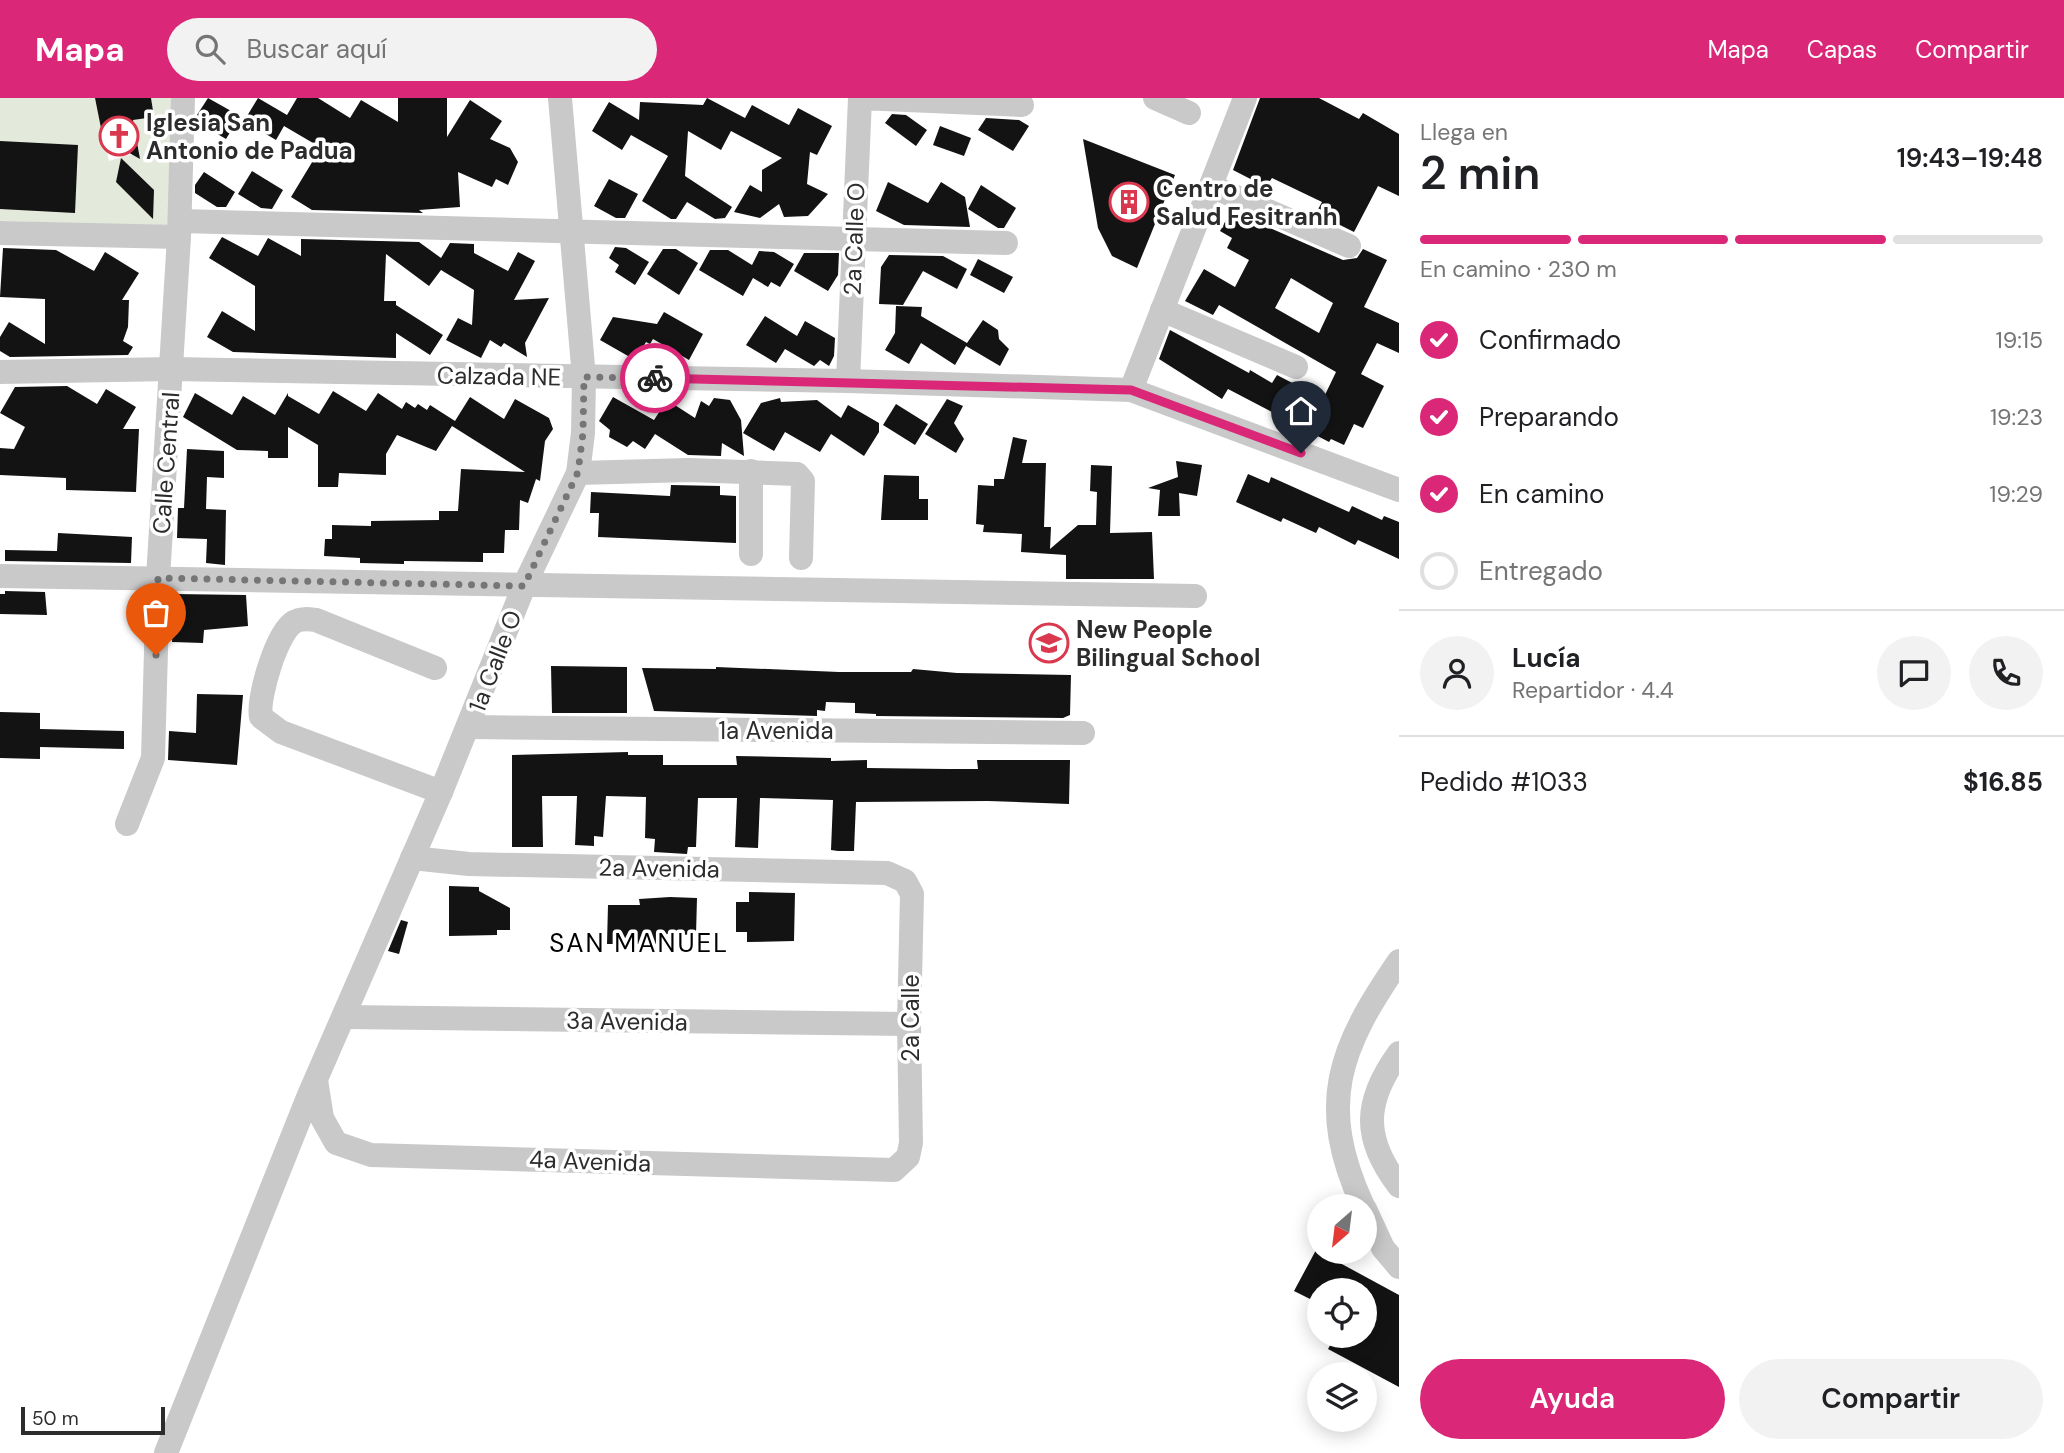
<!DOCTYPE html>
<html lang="es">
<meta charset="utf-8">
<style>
:root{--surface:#fff;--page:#f2f2f2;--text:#202124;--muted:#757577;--line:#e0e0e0;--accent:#db2777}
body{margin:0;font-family:"DM Sans",sans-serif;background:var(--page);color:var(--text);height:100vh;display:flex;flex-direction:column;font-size:26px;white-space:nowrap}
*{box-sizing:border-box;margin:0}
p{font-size:23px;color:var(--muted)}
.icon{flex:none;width:38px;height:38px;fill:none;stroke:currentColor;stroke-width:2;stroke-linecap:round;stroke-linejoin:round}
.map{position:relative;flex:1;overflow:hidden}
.sheet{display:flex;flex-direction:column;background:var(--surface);width:665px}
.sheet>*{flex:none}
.needle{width:46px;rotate:208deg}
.fabs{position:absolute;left:1307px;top:1096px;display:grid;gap:14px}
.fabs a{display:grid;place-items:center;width:70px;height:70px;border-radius:50%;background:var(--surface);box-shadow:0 4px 18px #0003;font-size:35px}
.scale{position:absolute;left:21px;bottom:18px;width:144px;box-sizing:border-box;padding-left:7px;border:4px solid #2c2c2c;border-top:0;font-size:19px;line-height:24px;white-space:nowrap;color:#2c2c2c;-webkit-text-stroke:5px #fff;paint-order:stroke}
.pin{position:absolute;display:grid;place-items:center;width:60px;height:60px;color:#fff;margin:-72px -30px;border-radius:50% 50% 50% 0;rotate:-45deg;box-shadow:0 0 7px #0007}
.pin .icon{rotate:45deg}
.courier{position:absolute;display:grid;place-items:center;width:70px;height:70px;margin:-35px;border:5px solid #db2777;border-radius:50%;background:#fff;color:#222;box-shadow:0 2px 9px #0007}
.summary em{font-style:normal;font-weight:600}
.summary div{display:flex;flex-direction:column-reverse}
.summary{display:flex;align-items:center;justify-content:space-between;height:119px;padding:0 21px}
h1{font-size:46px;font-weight:600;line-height:52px}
.bar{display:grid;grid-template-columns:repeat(4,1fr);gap:10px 7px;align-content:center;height:84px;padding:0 21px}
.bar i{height:9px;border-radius:5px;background:var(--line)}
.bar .on{background:var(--accent)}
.bar p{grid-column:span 4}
.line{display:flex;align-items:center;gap:18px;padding:0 21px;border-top:2px solid var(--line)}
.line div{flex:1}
.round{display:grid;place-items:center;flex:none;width:74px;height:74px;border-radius:37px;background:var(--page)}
ol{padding:0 21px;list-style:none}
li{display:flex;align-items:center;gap:21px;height:77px}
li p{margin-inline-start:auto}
li .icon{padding:7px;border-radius:50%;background:var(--accent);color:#fff;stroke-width:4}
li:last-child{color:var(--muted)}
li i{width:38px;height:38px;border:4px solid var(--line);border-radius:50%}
.primary-button{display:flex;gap:14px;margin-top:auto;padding:14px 21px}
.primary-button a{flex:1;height:80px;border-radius:42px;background:var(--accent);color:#fff;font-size:28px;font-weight:600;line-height:80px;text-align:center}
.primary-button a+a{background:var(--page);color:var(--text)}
header{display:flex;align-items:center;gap:42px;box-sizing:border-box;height:98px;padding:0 35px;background:var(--accent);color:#fff}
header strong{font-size:33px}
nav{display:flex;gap:38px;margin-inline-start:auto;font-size:24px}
.search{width:490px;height:63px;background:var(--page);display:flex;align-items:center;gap:18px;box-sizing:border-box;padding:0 24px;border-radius:38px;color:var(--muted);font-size:26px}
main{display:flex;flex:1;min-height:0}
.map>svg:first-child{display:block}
</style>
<header>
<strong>Mapa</strong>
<div class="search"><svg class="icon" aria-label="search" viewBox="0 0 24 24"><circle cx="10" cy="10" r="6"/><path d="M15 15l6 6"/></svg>Buscar aquí</div>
<nav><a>Mapa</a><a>Capas</a><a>Compartir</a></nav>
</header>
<main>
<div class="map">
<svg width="1399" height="1355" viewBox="0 0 1399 1355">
<rect width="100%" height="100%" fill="#fff"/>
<path fill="#e3e9db" d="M 0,0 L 95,0 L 109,63 L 139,54 L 133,22 L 154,19 L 151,0 L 172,0 L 169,128 L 0,123 Z"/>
<g fill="#131313" fill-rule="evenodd">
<path d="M 95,0 L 151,0 L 154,19 L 133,22 L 140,61 L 103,40 Z"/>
<path d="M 208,0 L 240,18 L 226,41 L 197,24 L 197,17 Z"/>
<path d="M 258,0 L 287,17 L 297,0 L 318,0 L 350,20 L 361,2 L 398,24 L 398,0 L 447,0 L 447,39 L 470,2 L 502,23 L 490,41 L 510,50 L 518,64 L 508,87 L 496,81 L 492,89 L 458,74 L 460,109 L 419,112 L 423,115 L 312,112 L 291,99 L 314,61 L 313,45 L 284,28 L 276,42 L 244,23 Z"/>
<path d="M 707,0 L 745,20 L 752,7 L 789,27 L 798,10 L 832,28 L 817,57 L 810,54 L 807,86 L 828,96 L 808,118 L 784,119 L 779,106 L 760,120 L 734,114 L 750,87 L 762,94 L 762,72 L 782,60 L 731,33 L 721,52 L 688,33 L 685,78 L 732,109 L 725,120 L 715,121 L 687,104 L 676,121 L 671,121 L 642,103 L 668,58 L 631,37 L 622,52 L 592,33 L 609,4 L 639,22 L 640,4 L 703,7 Z"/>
<path d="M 1260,0 L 1319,0 L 1359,21 L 1363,15 L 1399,36 L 1399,98 L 1378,88 L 1354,134 L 1316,115 L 1322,104 L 1272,80 L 1266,89 L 1233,72 Z"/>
<path d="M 892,16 L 906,17 L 927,32 L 916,48 L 885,25 Z"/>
<path d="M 986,20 L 1019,22 L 1029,28 L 1013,53 L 978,32 Z"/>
<path d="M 940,28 L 971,40 L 964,58 L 933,47 Z"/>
<path d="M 1083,41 L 1175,77 L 1137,170 L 1112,158 L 1098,130 Z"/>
<path d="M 0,43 L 78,47 L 75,115 L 0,111 Z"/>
<path d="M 121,60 L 154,92 L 153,121 L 116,84 Z"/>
<path d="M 252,73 L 283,92 L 272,111 L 261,110 L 238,96 Z"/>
<path d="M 204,74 L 235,94 L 226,109 L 217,109 L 195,95 L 195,87 Z"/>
<path d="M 609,81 L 638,96 L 625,120 L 616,120 L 594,108 Z"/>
<path d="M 888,84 L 928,105 L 941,84 L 965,99 L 970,129 L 904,127 L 876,113 Z"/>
<path d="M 981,87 L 1016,110 L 1004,130 L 998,130 L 968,111 Z"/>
<path d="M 1231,113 L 1343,162 L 1357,160 L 1363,151 L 1387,162 L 1364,209 L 1399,225 L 1399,255 L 1377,245 L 1361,276 L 1384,288 L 1363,330 L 1354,326 L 1344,347 L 1331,341 L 1329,344 L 1228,291 L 1222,301 L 1159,261 L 1170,232 L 1249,275 L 1250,272 L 1272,285 L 1277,277 L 1323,301 L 1336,274 L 1219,207 L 1213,217 L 1185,203 L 1204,171 L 1235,189 L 1249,162 L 1227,150 L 1232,140 L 1220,133 ZM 1291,180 L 1333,205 L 1319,235 L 1275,210 Z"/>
<path d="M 222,139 L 258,158 L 268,140 L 301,158 L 301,141 L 419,144 L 441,160 L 450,145 L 474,146 L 474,155 L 508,173 L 518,154 L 535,163 L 514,202 L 549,200 L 525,245 L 527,259 L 504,245 L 501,249 L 490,242 L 481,260 L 446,242 L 458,220 L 472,227 L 474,192 L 441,172 L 429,188 L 386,156 L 384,203 L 396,203 L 396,207 L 443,237 L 430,257 L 396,235 L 396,260 L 233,254 L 207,239 L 222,213 L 255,233 L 255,188 L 209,160 Z"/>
<path d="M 615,149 L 626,150 L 649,164 L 635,187 L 615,174 L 619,167 L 609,160 Z"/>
<path d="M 3,150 L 56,152 L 94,173 L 105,154 L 139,175 L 122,202 L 129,202 L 128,229 L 123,243 L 133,249 L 128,257 L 10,259 L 0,253 L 0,239 L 9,224 L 45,246 L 45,201 L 0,199 Z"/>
<path d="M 663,151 L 676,151 L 698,165 L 679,197 L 647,176 Z"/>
<path d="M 710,152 L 728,152 L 752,167 L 759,153 L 774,154 L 794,166 L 780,189 L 771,184 L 768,189 L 753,180 L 743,198 L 699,172 Z"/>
<path d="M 804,155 L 839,155 L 838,177 L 828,193 L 794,173 Z"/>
<path d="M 889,157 L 943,158 L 967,171 L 957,191 L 923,173 L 903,207 L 879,206 L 881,169 Z"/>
<path d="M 978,161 L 1013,179 L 1004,195 L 970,177 Z"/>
<path d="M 896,208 L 922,209 L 921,218 L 967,245 L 983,222 L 998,232 L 999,241 L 1009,251 L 1000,268 L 966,248 L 955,267 L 921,245 L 909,266 L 885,252 L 895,235 Z"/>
<path d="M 664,214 L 703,236 L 689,262 L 653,241 L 650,246 L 646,244 L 635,262 L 600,242 L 613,219 L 657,226 Z"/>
<path d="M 765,218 L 797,238 L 805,223 L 835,240 L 834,258 L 829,268 L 820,262 L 814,268 L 785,251 L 776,265 L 746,247 Z"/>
<path d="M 67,288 L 97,306 L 106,291 L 136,309 L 123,331 L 139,331 L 136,394 L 66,392 L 66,380 L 0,377 L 0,350 L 14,351 L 25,329 L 0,315 L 15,289 Z"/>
<path d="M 333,293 L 366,313 L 378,295 L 402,311 L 406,304 L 415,310 L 418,306 L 427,312 L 430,307 L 455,323 L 470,299 L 504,321 L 515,301 L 549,320 L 553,331 L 545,343 L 540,383 L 536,381 L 528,405 L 520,402 L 519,432 L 505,432 L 504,455 L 483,455 L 483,464 L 404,463 L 404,466 L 360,465 L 360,460 L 324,458 L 325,441 L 332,441 L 332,427 L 371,428 L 371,423 L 439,422 L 439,413 L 458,413 L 461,371 L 525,374 L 452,328 L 436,353 L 397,337 L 386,356 L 386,377 L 339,375 L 338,389 L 318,389 L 318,347 L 288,329 L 288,360 L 268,360 L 268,353 L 237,352 L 183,319 L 195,295 L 232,317 L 243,298 L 275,317 L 288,295 L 288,298 L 319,316 Z"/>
<path d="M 613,299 L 654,322 L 667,302 L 695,320 L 701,303 L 709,308 L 714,300 L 730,302 L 741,322 L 744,358 L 722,345 L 721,358 L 688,357 L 655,336 L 645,351 L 633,343 L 627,349 L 609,339 L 610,332 L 599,323 Z"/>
<path d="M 780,300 L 781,304 L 817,302 L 841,320 L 848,307 L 879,325 L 879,334 L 864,358 L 831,336 L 820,354 L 785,334 L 774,353 L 743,335 L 761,305 Z"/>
<path d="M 947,301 L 963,308 L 954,325 L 964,341 L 956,355 L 925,336 Z"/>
<path d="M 896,306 L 928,326 L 915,347 L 883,327 Z"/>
<path d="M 1013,339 L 1027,342 L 1022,365 L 1046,365 L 1044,429 L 1051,429 L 1050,451 L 1078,427 L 1096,427 L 1097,394 L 1090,393 L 1091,367 L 1112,368 L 1110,435 L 1152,434 L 1154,481 L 1066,481 L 1066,457 L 1021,454 L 1022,436 L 983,434 L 984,427 L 976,426 L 978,387 L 994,388 L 994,381 L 1004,381 Z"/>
<path d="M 187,351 L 224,353 L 224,380 L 207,379 L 206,411 L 226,412 L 225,467 L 206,465 L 207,441 L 177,440 L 178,410 L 184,410 Z"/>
<path d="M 1176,363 L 1202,367 L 1197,398 L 1179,395 L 1180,418 L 1158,418 L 1160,392 L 1148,390 L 1178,379 Z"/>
<path d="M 1248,376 L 1269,385 L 1271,379 L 1349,414 L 1352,408 L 1382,422 L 1384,418 L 1399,424 L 1399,461 L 1358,442 L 1355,447 L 1319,429 L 1316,435 L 1283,420 L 1281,424 L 1236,404 Z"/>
<path d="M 884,377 L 919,378 L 919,401 L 928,401 L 928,422 L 881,422 Z"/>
<path d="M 671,387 L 720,388 L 720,397 L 736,398 L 736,445 L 598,439 L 599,415 L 590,415 L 591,394 L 670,398 Z"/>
<path d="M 58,435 L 132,439 L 131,465 L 5,463 L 5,452 L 57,453 Z"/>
<path d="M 5,493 L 45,494 L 47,517 L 0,516 L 0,496 L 5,496 Z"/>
<path d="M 174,496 L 246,497 L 248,528 L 204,532 L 203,545 L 172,544 Z"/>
<path d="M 551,568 L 627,569 L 627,615 L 552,615 Z"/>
<path d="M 716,569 L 839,574 L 911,574 L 913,571 L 957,575 L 1071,577 L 1070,617 L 1063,620 L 876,618 L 876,616 L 855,615 L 855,605 L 826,604 L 825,613 L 817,612 L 817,618 L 654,613 L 642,570 L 716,571 Z"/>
<path d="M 197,596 L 243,597 L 237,667 L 168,662 L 169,633 L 196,635 Z"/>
<path d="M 0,614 L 40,615 L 40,631 L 124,633 L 124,651 L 40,649 L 40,661 L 0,660 Z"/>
<path d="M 628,654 L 628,657 L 663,657 L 663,667 L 737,667 L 736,658 L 831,660 L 831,663 L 867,662 L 867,670 L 948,671 L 978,671 L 977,662 L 1070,662 L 1069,706 L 988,703 L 856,704 L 854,753 L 838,753 L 831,752 L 833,702 L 760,700 L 758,750 L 735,749 L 737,700 L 698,700 L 696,749 L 688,749 L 687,756 L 654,754 L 655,741 L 645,740 L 646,699 L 606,698 L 603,739 L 594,738 L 594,748 L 575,747 L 577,698 L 542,698 L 543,749 L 512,749 L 512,657 Z"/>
<path d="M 449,788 L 479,789 L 479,793 L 510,810 L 510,832 L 497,832 L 497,837 L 449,838 Z"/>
<path d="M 749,794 L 795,795 L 794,843 L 747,844 L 747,834 L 736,834 L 736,804 L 749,804 Z"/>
<path d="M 670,799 L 697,800 L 696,837 L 665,836 L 665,846 L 607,846 L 608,807 L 640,807 L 639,801 Z"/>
<path d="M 401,822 L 408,824 L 399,856 L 388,853 Z"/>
<path d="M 1316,1152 L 1399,1197 L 1399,1289 L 1328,1251 L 1336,1237 L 1365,1237 L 1365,1192 L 1320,1192 L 1320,1206 L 1294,1193 Z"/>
</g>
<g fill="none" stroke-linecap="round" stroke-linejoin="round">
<g stroke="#c9c9c9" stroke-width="24">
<path d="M 1155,0 L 1189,15"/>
<path d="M 1213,89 L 1349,148"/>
<path d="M 180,123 L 1006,145"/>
<path d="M 0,135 L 179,139"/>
<path d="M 1162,212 L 1296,269"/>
<path d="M 0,274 L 172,271 L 848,283 L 1131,292 L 1399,392"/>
<path d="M 848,283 L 860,0 L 1022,7"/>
<path d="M 1131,292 L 1245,0"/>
<path d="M 751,373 L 751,456"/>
<path d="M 578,375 L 689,372 L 797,376 L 803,383 L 801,460"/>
<path d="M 0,478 L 1195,498"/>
<path d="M 435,570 L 316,522 C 308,521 301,520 294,524 C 277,534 257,600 261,619 L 281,634 L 441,694"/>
<path d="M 469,629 L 1083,635"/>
<path d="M 127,726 L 153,660 L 158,480 L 179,139 L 183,0"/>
<path d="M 345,919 L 909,926"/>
<path d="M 1399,955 C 1364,1003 1362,1040 1399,1088"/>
<path d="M 316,982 L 322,1020 L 336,1045 L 371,1057 L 894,1072 L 908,1059 L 911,1045 L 909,926 L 912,796 L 905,783 L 887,775 L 469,766 L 412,760"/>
<path d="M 1363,1108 C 1316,1006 1339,950 1399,863"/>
<path d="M 1365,1111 L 1383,1150 L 1399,1169"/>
<path d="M 166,1355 L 309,997 L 441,694 L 524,488 L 578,375 L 583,335 L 584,280 L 560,0"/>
</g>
</g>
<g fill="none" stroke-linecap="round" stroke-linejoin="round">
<path stroke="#767676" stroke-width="7" stroke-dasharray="0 12.6" d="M 156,557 L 158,480 L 524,488 L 578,374 L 583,335 L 584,279 L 655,280"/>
<path stroke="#db2777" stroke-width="9" d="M 655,280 L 1131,292 L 1301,355"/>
</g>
<defs>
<symbol id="church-ring" viewBox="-11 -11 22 22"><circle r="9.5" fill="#fff" stroke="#da384e" stroke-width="1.5"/><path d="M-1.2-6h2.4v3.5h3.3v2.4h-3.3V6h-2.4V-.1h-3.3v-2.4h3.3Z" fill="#da384e"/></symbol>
<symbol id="building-ring" viewBox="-11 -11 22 22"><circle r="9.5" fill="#fff" stroke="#da384e" stroke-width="1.5"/><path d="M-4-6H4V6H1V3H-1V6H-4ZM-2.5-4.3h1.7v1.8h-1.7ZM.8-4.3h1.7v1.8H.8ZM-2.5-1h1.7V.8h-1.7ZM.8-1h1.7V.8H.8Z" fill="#da384e"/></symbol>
<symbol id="school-ring" viewBox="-11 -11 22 22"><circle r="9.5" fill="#fff" stroke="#da384e" stroke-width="1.5"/><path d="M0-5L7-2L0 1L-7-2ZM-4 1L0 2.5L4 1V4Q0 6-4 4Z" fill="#da384e"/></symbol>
</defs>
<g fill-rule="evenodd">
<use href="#church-ring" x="97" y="16" width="44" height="44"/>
<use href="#building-ring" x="1107" y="82" width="44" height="44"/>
<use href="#school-ring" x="1027" y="523" width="44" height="44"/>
</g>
<g text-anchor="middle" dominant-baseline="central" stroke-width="7" stroke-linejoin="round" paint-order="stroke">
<g font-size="24" font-weight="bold" fill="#2c2c2c" stroke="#fff" text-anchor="start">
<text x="146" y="24">Iglesia San<tspan x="146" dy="28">Antonio de Padua</tspan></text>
<text x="1156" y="90">Centro de<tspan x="1156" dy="28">Salud Fesitranh</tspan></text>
<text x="1076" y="531">New People<tspan x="1076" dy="28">Bilingual School</tspan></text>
</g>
<g font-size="24" fill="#2c2c2c" stroke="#fff">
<text transform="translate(854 141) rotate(-88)">2a Calle O</text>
<text transform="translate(499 278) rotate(1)">Calzada NE</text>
<text transform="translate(166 365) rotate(-86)">Calle Central</text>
<text transform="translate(495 563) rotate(-69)">1a Calle O</text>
<text x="776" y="632">1a Avenida</text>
<text transform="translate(659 770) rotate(1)">2a Avenida</text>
<text transform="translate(910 920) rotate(-90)">2a Calle</text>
<text transform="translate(627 923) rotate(1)">3a Avenida</text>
<text transform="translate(590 1063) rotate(2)">4a Avenida</text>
</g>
<g font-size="26" letter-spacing="2" fill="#000" stroke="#fff">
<text x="639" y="845">SAN MANUEL</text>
</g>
</g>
</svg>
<div class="fabs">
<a><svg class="needle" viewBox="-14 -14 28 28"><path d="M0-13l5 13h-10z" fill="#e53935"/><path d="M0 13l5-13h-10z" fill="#757577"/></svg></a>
<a><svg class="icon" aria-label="locate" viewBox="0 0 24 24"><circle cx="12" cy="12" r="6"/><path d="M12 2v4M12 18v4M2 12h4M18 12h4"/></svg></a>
<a><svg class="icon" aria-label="layers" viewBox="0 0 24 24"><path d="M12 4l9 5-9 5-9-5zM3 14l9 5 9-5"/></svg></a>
</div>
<div class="scale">50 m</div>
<div class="pin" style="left:156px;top:557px;background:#ea580c"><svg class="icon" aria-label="bag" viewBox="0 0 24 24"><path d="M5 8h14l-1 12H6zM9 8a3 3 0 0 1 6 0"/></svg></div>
<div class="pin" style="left:1301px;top:355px;background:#1f2937"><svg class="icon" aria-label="home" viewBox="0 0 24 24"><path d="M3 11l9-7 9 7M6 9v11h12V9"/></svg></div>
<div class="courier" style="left:655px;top:280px"><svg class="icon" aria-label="bike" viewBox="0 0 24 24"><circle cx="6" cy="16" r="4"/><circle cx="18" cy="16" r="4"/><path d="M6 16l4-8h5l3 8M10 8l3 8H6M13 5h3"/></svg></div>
</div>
<section class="sheet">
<div class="summary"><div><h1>2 min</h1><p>Llega en</p></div><em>19:43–19:48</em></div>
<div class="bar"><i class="on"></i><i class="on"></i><i class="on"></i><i></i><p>En camino · 230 m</p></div>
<ol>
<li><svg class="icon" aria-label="check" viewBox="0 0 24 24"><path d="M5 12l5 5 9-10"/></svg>Confirmado<p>19:15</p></li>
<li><svg class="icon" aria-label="check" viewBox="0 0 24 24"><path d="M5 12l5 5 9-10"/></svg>Preparando<p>19:23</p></li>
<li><svg class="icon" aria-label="check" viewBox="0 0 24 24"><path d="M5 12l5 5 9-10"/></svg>En camino<p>19:29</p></li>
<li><i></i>Entregado</li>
</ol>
<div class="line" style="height:126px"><a class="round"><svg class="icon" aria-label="person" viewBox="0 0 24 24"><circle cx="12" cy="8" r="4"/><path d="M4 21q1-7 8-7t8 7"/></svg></a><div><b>Lucía</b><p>Repartidor · 4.4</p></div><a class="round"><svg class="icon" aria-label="chat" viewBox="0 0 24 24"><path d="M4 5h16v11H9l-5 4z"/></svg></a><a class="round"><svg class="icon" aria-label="phone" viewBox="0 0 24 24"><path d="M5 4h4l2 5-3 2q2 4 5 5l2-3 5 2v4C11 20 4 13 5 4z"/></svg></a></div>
<div class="line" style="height:91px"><div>Pedido #1033</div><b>$16.85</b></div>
<div class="primary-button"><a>Ayuda</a><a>Compartir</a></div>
</section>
</main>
